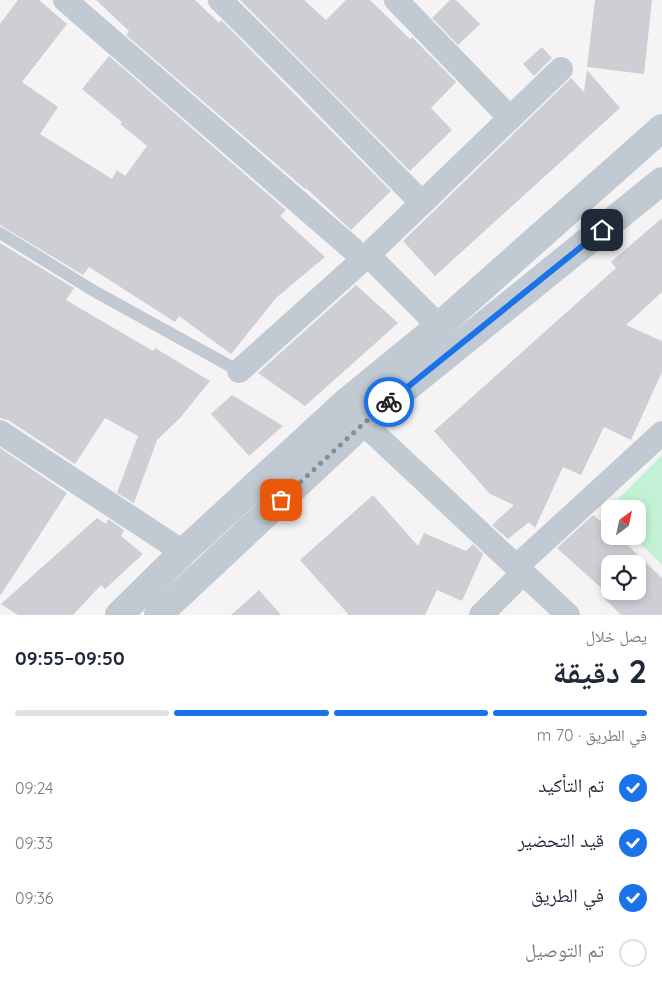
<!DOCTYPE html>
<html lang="ar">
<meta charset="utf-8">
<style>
:root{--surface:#fff;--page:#f2f2f3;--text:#1f2937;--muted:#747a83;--line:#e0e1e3;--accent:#1a73e8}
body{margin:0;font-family:Quicksand,"Noto Naskh Arabic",sans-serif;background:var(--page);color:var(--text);direction:rtl;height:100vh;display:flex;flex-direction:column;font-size:19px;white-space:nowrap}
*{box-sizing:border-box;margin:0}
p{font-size:16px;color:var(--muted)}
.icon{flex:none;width:28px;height:28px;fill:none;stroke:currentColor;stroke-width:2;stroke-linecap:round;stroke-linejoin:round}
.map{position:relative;height:615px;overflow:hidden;direction:ltr}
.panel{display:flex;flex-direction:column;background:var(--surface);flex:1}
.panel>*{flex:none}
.needle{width:32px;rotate:33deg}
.fabs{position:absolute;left:601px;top:500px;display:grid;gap:10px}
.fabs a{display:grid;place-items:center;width:45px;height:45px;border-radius:10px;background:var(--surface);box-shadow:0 2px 8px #0003;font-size:25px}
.pin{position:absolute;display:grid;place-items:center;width:42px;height:42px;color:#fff;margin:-21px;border-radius:10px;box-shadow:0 2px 8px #0006}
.courier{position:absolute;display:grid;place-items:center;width:50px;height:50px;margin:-25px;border:4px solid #1a73e8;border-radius:50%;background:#fff;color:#222;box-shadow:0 1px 6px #0007}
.summary em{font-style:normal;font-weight:800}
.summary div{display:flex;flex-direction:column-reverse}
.summary{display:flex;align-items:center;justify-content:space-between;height:85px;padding:0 15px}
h1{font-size:32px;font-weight:800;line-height:38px}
.bar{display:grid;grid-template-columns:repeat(4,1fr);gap:8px 5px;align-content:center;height:60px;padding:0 15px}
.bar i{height:6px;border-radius:4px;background:var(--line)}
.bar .active{background:var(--accent)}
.bar p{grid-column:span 4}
ol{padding:0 15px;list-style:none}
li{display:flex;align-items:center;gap:15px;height:55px}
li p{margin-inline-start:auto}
li .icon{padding:5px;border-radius:50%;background:var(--accent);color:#fff;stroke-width:4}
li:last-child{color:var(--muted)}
li i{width:28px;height:28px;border:2px solid var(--line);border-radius:50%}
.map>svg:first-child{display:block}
</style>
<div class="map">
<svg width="662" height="615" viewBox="0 0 662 615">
<rect width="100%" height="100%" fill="#f5f3f3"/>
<path fill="#c3f1d5" d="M 662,455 L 662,565 L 633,536 L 638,536 L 638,509 L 610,509 L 610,513 L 607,510 Z"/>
<g fill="#cdcfd5" fill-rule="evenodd">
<path d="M 18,0 L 39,0 L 67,24 L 22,82 L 58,107 L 40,134 L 112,179 L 117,170 L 125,176 L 147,146 L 120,124 L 122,122 L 82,89 L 109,56 L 286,210 L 280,216 L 325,257 L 276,298 L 231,354 L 179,316 L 175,322 L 89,267 L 83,275 L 0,225 L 0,24 Z"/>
<path d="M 96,0 L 195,0 L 219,23 L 221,20 L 391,191 L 351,230 L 306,188 L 305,189 L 126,35 L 129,31 Z"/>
<path d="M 240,0 L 304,0 L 326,20 L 346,0 L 370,0 L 410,39 L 412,37 L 456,82 L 431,108 L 452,130 L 410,171 Z"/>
<path d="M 450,0 L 456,0 L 480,24 L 458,45 L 432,18 Z"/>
<path d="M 595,0 L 652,0 L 644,74 L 587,67 Z"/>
<path d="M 542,47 L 552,58 L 534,76 L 523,64 Z"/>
<path d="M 587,70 L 620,108 L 435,276 L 403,241 L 571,78 L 584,92 Z"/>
<path d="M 662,218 L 662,292 L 626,325 L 662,341 L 662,372 L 631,440 L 604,427 L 581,475 L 563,467 L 535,528 L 529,522 L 508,539 L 492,525 L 514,505 L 490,494 L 434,431 L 616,268 L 611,262 Z"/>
<path d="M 0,243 L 74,288 L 66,300 L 153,351 L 155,348 L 210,381 L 180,418 L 157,440 L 134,503 L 117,493 L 138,436 L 105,418 L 75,464 L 8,420 L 0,418 Z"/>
<path d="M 356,285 L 398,323 L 305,406 L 258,373 Z"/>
<path d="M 232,395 L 283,426 L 249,456 L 211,414 Z"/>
<path d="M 0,448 L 67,493 L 0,596 Z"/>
<path d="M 373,495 L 418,546 L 424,533 L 466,551 L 473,544 L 483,554 L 462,601 L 437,590 L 425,615 L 349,615 L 300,560 Z"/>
<path d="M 593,515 L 610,529 L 610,536 L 618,536 L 662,578 L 662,615 L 621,615 L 604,598 L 608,594 L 557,548 ZM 610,564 L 638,564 L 638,591 L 610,591 Z"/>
<path d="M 97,518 L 106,524 L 108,519 L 124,530 L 121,536 L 143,554 L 105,589 L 101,585 L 73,615 L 18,615 L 1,604 Z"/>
<path d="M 259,590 L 281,615 L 231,615 Z"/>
</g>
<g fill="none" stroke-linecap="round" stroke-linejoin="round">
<path stroke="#c1cad2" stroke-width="12" d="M 0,233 L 94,291 L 239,371"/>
<g stroke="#c1cad2" stroke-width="24">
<path d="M 65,0 L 363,258"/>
<path d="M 220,0 L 307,86 L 422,203"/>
<path d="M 396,0 L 510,118"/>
<path d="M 368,255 L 439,326"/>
<path d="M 239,371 L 368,255 L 561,69"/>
<path d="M 352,410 L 363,423 L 568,615"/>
<path d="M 0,432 L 183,552"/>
<path d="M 516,567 L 662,433"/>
<path d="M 481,615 L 523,573"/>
</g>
<g stroke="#c1cad2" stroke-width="28">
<path d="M 119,615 L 183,552 L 346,402 L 439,326 L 662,128"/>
<path d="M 158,615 L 363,423 L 662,181"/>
</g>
</g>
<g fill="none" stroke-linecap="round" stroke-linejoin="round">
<path stroke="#868d94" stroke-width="5" stroke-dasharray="0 9" d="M 281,500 L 363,424 L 389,402"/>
<path stroke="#1a73e8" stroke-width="6" d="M 389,402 L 602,230"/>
</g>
</svg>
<div class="fabs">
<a><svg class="needle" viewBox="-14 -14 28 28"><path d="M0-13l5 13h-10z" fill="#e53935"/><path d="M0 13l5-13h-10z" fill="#747a83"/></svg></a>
<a><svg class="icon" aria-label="locate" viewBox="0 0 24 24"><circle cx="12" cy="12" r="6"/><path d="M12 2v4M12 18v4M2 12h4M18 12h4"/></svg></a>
</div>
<div class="pin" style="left:281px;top:500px;background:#ea580c"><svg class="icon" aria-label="bag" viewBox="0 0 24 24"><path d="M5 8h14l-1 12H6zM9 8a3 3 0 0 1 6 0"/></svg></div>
<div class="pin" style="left:602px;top:230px;background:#1f2937"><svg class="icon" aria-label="home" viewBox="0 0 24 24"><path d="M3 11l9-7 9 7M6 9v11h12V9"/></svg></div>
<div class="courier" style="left:389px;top:402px"><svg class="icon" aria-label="bike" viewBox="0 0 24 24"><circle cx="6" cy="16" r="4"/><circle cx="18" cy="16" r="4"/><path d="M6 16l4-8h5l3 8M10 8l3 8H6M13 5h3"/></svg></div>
</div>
<section class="panel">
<div class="summary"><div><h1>2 دقيقة</h1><p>يصل خلال</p></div><em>09:50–09:55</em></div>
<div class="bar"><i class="active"></i><i class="active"></i><i class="active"></i><i></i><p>في الطريق · 70 m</p></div>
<ol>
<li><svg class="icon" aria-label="check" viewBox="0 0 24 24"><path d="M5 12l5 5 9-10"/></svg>تم التأكيد<p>09:24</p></li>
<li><svg class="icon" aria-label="check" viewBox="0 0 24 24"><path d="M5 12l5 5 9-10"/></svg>قيد التحضير<p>09:33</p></li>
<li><svg class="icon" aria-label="check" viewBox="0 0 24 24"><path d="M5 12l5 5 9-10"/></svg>في الطريق<p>09:36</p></li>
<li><i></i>تم التوصيل</li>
</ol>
</section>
